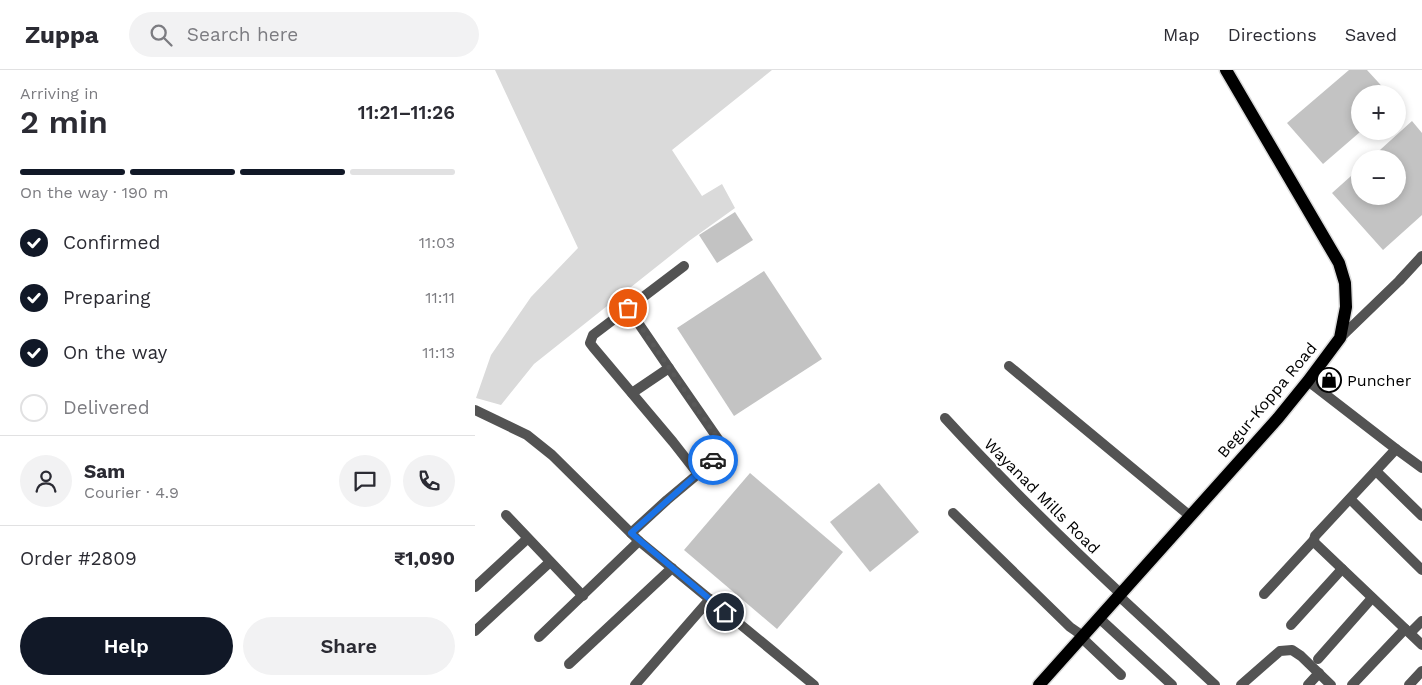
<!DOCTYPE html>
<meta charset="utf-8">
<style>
:root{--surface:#fff;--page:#f2f2f3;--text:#2b2b33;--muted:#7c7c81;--line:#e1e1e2;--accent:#111827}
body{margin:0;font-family:"Work Sans",sans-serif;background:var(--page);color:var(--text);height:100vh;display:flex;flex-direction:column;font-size:19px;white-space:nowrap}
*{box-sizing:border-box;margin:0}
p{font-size:16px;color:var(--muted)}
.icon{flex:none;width:28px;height:28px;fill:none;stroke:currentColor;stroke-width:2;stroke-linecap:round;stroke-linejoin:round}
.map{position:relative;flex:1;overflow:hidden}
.details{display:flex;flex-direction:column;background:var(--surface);width:475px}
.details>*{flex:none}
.buttons{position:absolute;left:876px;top:15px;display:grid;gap:10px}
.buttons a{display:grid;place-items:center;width:55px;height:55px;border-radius:50%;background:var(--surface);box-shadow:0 2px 8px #0003;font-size:25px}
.pin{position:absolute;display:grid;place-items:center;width:42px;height:42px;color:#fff;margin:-21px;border:2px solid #fff;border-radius:50%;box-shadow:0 1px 5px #0007}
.courier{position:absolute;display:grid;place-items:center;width:50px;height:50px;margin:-25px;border:4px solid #1a73e8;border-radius:50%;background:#fff;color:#222;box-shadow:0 1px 6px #0007}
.headline em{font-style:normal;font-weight:600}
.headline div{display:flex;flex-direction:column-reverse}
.headline{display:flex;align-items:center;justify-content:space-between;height:85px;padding:0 20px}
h1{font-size:32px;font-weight:600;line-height:38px}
.bar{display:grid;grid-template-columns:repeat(4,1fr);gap:8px 5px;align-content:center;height:60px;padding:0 20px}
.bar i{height:6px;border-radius:4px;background:var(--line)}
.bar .active{background:var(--accent)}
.bar p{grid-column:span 4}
.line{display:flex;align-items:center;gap:12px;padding:0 20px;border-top:1px solid var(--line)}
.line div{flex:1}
.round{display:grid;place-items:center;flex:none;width:52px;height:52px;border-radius:26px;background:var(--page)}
ol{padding:0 20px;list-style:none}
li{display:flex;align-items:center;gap:15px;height:55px}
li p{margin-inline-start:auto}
li .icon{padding:5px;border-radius:50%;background:var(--accent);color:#fff;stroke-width:4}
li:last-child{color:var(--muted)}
li i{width:28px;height:28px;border:2px solid var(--line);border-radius:50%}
.button{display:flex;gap:10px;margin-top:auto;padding:10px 20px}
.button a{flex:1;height:58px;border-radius:30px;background:var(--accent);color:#fff;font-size:20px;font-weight:600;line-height:58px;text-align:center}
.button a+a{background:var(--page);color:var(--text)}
header{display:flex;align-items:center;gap:30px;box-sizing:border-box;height:70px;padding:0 25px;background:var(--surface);border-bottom:1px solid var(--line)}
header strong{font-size:24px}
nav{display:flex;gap:28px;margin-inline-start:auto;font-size:18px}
.search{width:350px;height:45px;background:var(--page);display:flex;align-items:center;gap:12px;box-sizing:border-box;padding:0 18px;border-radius:28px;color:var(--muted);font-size:19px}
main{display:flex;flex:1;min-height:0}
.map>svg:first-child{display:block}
</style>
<header>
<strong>Zuppa</strong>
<div class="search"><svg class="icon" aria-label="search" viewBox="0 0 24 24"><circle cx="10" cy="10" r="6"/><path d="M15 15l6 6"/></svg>Search here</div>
<nav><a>Map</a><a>Directions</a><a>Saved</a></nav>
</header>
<main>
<section class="details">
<div class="headline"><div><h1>2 min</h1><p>Arriving in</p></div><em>11:21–11:26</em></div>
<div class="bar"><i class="active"></i><i class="active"></i><i class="active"></i><i></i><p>On the way · 190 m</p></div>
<ol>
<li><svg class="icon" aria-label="check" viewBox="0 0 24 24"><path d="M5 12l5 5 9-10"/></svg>Confirmed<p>11:03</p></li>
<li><svg class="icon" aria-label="check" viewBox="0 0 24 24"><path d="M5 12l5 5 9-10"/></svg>Preparing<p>11:11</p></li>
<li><svg class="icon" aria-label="check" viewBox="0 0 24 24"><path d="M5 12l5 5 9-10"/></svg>On the way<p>11:13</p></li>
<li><i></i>Delivered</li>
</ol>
<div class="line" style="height:90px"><a class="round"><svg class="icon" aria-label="person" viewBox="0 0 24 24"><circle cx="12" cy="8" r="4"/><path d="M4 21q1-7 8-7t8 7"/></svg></a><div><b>Sam</b><p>Courier · 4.9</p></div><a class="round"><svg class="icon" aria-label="chat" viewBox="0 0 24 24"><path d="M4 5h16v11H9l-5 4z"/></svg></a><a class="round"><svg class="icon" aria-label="phone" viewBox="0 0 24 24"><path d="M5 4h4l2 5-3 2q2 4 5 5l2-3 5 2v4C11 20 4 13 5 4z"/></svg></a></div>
<div class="line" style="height:65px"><div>Order #2809</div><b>₹1,090</b></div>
<div class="button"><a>Help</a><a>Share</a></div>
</section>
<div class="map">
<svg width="947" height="615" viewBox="0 0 947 615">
<rect width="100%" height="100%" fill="#fff"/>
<path fill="#dadada" d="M 20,0 L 297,0 L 197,80 L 227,126 L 247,114 L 260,138 L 214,171 L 59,294 L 26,335 L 1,328 L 16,285 L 56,227 L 103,178 Z"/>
<g fill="#c3c3c3">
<path d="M 874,0 L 892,0 L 914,24 L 885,24 L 885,62 L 848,94 L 812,53 Z"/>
<path d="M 937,51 L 947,63 L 947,145 L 908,180 L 857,123 L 885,98 L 885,126 L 922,126 L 922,89 L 895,89 Z"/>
<path d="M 260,142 L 278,170 L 242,193 L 224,165 Z"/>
<path d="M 289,201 L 347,289 L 259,346 L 202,258 Z"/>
<path d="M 275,403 L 368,482 L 302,559 L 209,480 Z"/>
<path d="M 404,413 L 444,462 L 395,502 L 355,452 Z"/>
</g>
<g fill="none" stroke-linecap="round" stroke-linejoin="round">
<defs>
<path id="major" d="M 564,615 L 803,348 L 833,311 L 865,268 L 871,237 L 870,213 L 864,193 L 751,0"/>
</defs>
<use href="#major" stroke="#dbdbdb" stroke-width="15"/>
<g stroke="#535353" stroke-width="10">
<path d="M 153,238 L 194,298"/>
<path d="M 865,268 L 924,211 L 947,186"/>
<path d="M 534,296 L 715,446"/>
<path d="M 833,311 L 921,379 L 840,466 L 839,470 L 840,473 L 947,575"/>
<path d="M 157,323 L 194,298 L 250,379 L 223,404"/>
<path d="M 0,340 L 52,365 L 77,385 L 164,471 L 339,615"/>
<path d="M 470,348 C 526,409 585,467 646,524"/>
<path d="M 921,379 L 947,398"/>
<path d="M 901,401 L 947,446"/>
<path d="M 875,429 L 947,500"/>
<path d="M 478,443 L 595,557 L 608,566"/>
<path d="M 31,445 L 108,526"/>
<path d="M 156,463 L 192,430 L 223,404 L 198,372 L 118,277 L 115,273 L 118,265 L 209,196"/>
<path d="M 0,517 L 52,469"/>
<path d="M 789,524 L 839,470"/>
<path d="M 644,526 L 740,615"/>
<path d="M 624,548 L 697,615"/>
<path d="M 816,555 L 867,499"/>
<path d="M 939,559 L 947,551"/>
<path d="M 0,561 L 75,492"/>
<path d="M 64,567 L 164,471"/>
<path d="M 607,568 L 646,605"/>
<path d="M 843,589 L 897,528"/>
<path d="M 94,594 L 197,498"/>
<path d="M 160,615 L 235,529"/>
<path d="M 766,615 L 805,581 L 817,580 L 826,586 L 856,615"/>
<path d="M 833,615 L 844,603"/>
<path d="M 877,615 L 930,559"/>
<path d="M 934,615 L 947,601"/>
</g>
<use href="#major" stroke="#000" stroke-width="12"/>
</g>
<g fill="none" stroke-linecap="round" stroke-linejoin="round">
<path stroke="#595959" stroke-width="5" stroke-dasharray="0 9" d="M 153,238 L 250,379 L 238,390"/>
<path stroke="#1a73e8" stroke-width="6" d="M 238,390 L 156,463 L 250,542"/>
</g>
<defs>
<symbol id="shop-ring" viewBox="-11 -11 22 22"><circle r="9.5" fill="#fff" stroke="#000" stroke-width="1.5"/><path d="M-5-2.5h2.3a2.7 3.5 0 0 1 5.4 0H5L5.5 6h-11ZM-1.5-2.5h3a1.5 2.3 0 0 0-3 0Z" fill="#000"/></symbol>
</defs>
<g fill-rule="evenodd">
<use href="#shop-ring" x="840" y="296" width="28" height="28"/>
</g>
<g text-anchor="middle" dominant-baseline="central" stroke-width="4" stroke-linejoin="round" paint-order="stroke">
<g font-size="16" fill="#000" stroke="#fff" text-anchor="start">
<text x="872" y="310">Puncher</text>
</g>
<g font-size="16" fill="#000" stroke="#fff">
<text transform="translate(792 330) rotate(-50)">Begur-Koppa Road</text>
<text transform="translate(567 426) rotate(45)">Wayanad Mills Road</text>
</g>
</g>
</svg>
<div class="buttons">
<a>+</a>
<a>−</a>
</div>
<div class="pin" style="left:153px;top:238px;background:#ea580c"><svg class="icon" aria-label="bag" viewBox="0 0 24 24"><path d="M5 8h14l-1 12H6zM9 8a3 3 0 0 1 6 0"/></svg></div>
<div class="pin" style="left:250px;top:542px;background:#1f2937"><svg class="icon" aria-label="home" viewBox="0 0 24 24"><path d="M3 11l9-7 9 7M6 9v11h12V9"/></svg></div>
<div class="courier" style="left:238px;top:390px"><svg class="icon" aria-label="car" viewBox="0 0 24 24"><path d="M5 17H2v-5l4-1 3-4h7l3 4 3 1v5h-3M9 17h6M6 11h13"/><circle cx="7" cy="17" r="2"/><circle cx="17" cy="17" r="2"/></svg></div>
</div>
</main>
